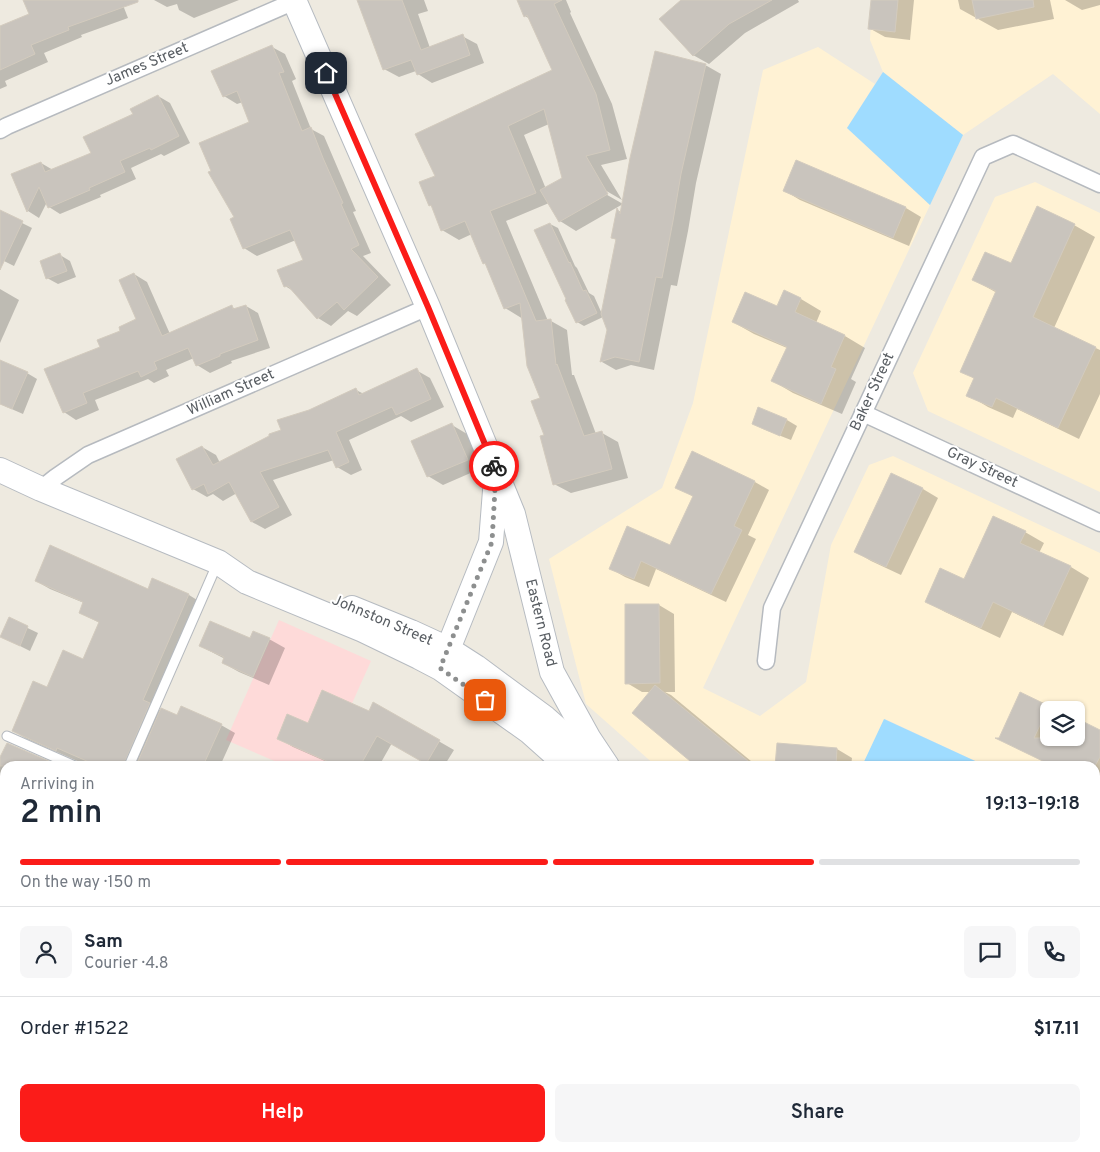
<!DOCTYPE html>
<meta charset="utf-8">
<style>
:root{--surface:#fff;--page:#f6f6f7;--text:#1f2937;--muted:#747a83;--line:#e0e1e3;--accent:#fb1c19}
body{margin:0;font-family:Overpass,sans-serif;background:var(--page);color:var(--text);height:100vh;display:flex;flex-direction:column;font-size:19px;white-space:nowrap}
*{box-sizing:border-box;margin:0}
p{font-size:16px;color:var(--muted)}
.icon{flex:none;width:28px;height:28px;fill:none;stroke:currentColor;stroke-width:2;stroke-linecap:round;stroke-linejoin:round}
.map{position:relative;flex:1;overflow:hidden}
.panel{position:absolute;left:0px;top:761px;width:1100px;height:391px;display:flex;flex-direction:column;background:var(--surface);border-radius:15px 15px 0 0;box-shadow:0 1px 4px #0004}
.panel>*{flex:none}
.tools{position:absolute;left:1040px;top:701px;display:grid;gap:10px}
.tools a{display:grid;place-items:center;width:45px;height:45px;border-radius:8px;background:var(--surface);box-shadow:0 1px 4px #0004;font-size:25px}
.pin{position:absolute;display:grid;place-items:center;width:42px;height:42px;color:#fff;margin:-21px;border-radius:10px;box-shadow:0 2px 8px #0006}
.courier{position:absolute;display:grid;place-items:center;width:50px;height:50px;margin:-25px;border:4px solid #fb1c19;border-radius:50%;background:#fff;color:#222;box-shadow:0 1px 6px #0007}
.headline em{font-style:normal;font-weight:600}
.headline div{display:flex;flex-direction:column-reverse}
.headline{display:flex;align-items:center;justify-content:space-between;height:85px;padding:0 20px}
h1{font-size:32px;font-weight:600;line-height:38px}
.bar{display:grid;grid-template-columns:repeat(4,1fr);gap:8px 5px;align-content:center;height:60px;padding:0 20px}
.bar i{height:6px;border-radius:4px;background:var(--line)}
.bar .current{background:var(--accent)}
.bar p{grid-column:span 4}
.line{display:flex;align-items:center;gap:12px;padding:0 20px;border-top:1px solid var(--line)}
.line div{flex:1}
.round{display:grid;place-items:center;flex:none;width:52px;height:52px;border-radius:8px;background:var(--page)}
.cta{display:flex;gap:10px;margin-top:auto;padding:10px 20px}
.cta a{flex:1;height:58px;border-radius:8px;background:var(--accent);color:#fff;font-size:20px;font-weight:600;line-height:58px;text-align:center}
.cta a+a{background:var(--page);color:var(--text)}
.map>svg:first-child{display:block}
</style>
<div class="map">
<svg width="1100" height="1152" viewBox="0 0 1100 1152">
<rect width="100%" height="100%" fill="#eeeae0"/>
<g fill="#fff2d4" fill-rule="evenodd">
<path d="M 872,0 L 1100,0 L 1100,114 L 1053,74 L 963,135 L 883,72 L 870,40 Z"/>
<path d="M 818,47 L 875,84 L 847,128 L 930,205 L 703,688 L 760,716 L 806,682 L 831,545 L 869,465 L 893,456 L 1100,553 L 1100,820 L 1095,818 L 1095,766 L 986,766 L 885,719 L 862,766 L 656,766 L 586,704 L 549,559 L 662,488 L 693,403 L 763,70 ZM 1049,710 L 1076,710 L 1076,738 L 1049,738 Z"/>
<path d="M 1035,182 L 1100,213 L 1100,492 L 928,411 L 913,373 L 995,197 Z"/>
</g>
<path fill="#fedad9" d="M 279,620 L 371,661 L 324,766 L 286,766 L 226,740 Z"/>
<g fill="#9fdcff">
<path d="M 883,72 L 963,135 L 930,205 L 847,128 Z"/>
<path d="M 884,719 L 986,766 L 862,766 Z"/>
</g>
<g fill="#0003" fill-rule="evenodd">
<path d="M 24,0 L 121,0 L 128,18 L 81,35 L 82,37 L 44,53 L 48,62 L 5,81 L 7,86 L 0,89 L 0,28 L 30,14 Z"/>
<path d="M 154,0 L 239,0 L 194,18 L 179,10 L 177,4 L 167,7 Z"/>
<path d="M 359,0 L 424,0 L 428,11 L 418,14 L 430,48 L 462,36 L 477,44 L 484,63 L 432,83 L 418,74 L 416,71 L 399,77 L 384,69 Z"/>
<path d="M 518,0 L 566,0 L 571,12 L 570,13 L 612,104 L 627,159 L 601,165 L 622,200 L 603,189 L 602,192 L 623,204 L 576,231 L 560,221 L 549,203 L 506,221 L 548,321 L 551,321 L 567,330 L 572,375 L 574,375 L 596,434 L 602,433 L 618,442 L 628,478 L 571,493 L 554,484 L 545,436 L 541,399 L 523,319 L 505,308 L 487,264 L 484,263 L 472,234 L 459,240 L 442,230 L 433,207 L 430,205 L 436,177 L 554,71 L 530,19 L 525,16 ZM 549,124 L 563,178 L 546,189 L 524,135 Z"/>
<path d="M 683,0 L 798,0 L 799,2 L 745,33 L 709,64 L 693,55 Z"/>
<path d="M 872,0 L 914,0 L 910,40 L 885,37 L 869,28 Z"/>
<path d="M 958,0 L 1050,0 L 1054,19 L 998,30 L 960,9 Z"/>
<path d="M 1065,0 L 1100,0 L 1100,5 L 1082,10 Z"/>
<path d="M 272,47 L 285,54 L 296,79 L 292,81 L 311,129 L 324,136 L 356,211 L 353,212 L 371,253 L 363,256 L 391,285 L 357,316 L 348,311 L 331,326 L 318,318 L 295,292 L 285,286 L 305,261 L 296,240 L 257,256 L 244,248 L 236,218 L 251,122 L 243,102 L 237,104 L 224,96 Z"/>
<path d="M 656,53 L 707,66 L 721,74 L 696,183 L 688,231 L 677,286 L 671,285 L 654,370 L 631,365 L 616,370 L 602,362 L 608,330 L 603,317 L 584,326 L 577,322 L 550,224 L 558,228 L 575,266 L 577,268 L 589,293 L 594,296 L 602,314 L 617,240 L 612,238 L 617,210 L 621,212 Z"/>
<path d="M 158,96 L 170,103 L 190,143 L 164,156 L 161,154 L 131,168 L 136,179 L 100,195 L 101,197 L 60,214 L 49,207 L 47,202 L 39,218 L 28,211 L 13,174 L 41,163 L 53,170 L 92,153 L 134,114 Z"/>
<path d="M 797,162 L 906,208 L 921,217 L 909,246 L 800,200 L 785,191 Z"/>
<path d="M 0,212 L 32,228 L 14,266 L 0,259 Z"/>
<path d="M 1074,225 L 1095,237 L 1054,328 L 1100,350 L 1100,394 L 1079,439 L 1017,409 L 1013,418 L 988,407 L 968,395 L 975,379 L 962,371 L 997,293 L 974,280 L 1011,265 Z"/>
<path d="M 60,255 L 70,261 L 76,277 L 58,284 L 47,278 Z"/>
<path d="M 134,274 L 147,282 L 170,334 L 232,307 L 236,309 L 246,306 L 258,313 L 270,348 L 231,361 L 232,363 L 210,373 L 197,365 L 194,358 L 166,370 L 169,376 L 154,383 L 148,379 L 95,400 L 99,410 L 76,420 L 64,412 L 102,348 L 122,331 L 138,320 Z"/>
<path d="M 0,289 L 19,300 L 0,343 Z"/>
<path d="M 785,292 L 801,299 L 821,311 L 816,323 L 845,336 L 865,348 L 851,379 L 856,382 L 842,414 L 793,393 L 773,381 L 787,348 L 754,334 L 733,322 L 778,308 Z"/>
<path d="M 0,368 L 27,373 L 37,379 L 23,414 L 0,404 Z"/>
<path d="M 416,370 L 430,378 L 444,407 L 411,422 L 401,416 L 349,440 L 362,470 L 351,475 L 337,467 L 334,460 L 273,480 L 292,515 L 265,529 L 252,522 L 237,493 L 223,501 L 213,494 L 207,497 L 193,489 L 178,460 L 202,447 L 216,455 L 220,463 L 282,431 L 309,411 L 356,390 L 364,394 Z"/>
<path d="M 759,408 L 787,420 L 797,426 L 791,440 L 763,429 L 753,423 Z"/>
<path d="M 452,425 L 467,434 L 482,468 L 443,485 L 428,476 Z"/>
<path d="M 692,453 L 755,482 L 769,490 L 748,535 L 756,539 L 726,602 L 656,569 L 649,587 L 625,577 L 611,569 L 671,547 L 694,497 L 676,487 Z"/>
<path d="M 892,475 L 923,489 L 938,498 L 901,575 L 871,561 L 856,552 Z"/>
<path d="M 1025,532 L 1044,543 L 1039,553 L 1071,567 L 1089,578 L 1063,636 L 1012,612 L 1000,638 L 945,612 L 926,601 L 964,581 Z"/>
<path d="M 36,581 L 149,590 L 189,595 L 202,603 L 157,709 L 178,717 L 221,725 L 235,733 L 220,766 L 82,766 L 82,763 L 27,739 L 13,731 L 47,689 L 84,661 L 100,623 L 80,613 L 84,603 L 50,589 Z"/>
<path d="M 659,605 L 674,614 L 675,692 L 665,692 L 671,695 L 757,766 L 697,766 L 634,713 L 651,692 L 642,692 L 627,683 Z"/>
<path d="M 9,619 L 38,633 L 30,651 L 2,637 Z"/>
<path d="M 269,639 L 285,648 L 269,685 L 239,672 L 223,663 L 225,659 L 200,646 L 251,640 Z"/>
<path d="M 1021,694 L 1055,710 L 1049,710 L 1049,738 L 1076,738 L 1100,731 L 1100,789 L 1095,787 L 1095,766 L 1053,766 L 1015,747 Z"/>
<path d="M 374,704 L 454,750 L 444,766 L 431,766 L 392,743 L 379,766 L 336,766 L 293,747 L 278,738 L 308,725 L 369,713 Z"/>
<path d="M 7,744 L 57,766 L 5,766 L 5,814 L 0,812 L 0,760 Z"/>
<path d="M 778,744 L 837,749 L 852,758 L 851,766 L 776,766 Z"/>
<path d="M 0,1144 L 5,1146 L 5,1148 L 8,1148 L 18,1152 L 0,1152 Z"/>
</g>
<g fill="#c9c4bd" stroke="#d3cbbe">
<path d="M 23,0 L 138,0 L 138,2 L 68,27 L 69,30 L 31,45 L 35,54 L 0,70 L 0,26 L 29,14 Z"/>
<path d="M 357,0 L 402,0 L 421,50 L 463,34 L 470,55 L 417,75 L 411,60 L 383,70 Z"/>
<path d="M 517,0 L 562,0 L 554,4 L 596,94 L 610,150 L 586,156 L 608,194 L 559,222 L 540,190 L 562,178 L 544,109 L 508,126 L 536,193 L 490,211 L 536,321 L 551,319 L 556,365 L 557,364 L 584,436 L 602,431 L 612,469 L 553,485 L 540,436 L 544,435 L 531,401 L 540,398 L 527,366 L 520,303 L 504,309 L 485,263 L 483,264 L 465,221 L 441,231 L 431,205 L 429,206 L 419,182 L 435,176 L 415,134 L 552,70 L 527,15 L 524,17 Z"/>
<path d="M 681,0 L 772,0 L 729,24 L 693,56 L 659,19 Z"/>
<path d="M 871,0 L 898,0 L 895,32 L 868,29 Z"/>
<path d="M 972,0 L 1033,0 L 1034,7 L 976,19 Z"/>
<path d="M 272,45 L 284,72 L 279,73 L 302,131 L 311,127 L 323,158 L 343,203 L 341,204 L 359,245 L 351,249 L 378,277 L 344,310 L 337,302 L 317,319 L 288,286 L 284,287 L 277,270 L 303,260 L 290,230 L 243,249 L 230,219 L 234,217 L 208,172 L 211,171 L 199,143 L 249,122 L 237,91 L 223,97 L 211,71 Z"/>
<path d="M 655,51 L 706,64 L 681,174 L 673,221 L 662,278 L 656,277 L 639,362 L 615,357 L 600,362 L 607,330 L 601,314 L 616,239 L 611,238 L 617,208 L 620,214 L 630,158 Z"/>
<path d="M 158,95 L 179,136 L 151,150 L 150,148 L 120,161 L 125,172 L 89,188 L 90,190 L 48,208 L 39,187 L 27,212 L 11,174 L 41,162 L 45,172 L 91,153 L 83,137 L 133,114 L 130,109 Z"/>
<path d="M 796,160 L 906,207 L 893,238 L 783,191 Z"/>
<path d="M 1037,206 L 1075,224 L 1033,317 L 1096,347 L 1058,428 L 996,398 L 992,407 L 966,396 L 974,378 L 960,372 L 996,291 L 972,280 L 985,252 L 1011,263 Z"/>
<path d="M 0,210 L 23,221 L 0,270 Z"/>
<path d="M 550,223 L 569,263 L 570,262 L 583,291 L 586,290 L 597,313 L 576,323 L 565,300 L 566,299 L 534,230 Z"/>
<path d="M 60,253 L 67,271 L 46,279 L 40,261 Z"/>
<path d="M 134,273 L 162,336 L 232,305 L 233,309 L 246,305 L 258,340 L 220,354 L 220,356 L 196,366 L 188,348 L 154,362 L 157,369 L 141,377 L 138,371 L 83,393 L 87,403 L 63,413 L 44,369 L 100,347 L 97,340 L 120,331 L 119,327 L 136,319 L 119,280 Z"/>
<path d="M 784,290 L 801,298 L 795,312 L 845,335 L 831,367 L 836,369 L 821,404 L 771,381 L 787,347 L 732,322 L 745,292 L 777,306 Z"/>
<path d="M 0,360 L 28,372 L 12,409 L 0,404 Z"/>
<path d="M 417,368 L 431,399 L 396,415 L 392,407 L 336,432 L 349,462 L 336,468 L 328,450 L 260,472 L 279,507 L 251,522 L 229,482 L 208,494 L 204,484 L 192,490 L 176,459 L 202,446 L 213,465 L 269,436 L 269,434 L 281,430 L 277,420 L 309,410 L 356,388 L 359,395 Z"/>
<path d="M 758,407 L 787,419 L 780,436 L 752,424 Z"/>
<path d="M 452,423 L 468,460 L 427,477 L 411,441 Z"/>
<path d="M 692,451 L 755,481 L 734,526 L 742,530 L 711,594 L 641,561 L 634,579 L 609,569 L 627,526 L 670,545 L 693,496 L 675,488 Z"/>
<path d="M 891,473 L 923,488 L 886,567 L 854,552 Z"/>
<path d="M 993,516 L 1026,531 L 1020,543 L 1071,566 L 1043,626 L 993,602 L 981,628 L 925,602 L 940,568 L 964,579 Z"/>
<path d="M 50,545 L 148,589 L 152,578 L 189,594 L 143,700 L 150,703 L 123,766 L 98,766 L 57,748 L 56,751 L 12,731 L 33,681 L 47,687 L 63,650 L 83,659 L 99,622 L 79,613 L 83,602 L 35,581 Z"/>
<path d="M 625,604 L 659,604 L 660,683 L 625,684 Z"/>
<path d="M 9,617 L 28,626 L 20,646 L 0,637 Z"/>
<path d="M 210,621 L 250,638 L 253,631 L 270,638 L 253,677 L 222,663 L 224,657 L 199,646 Z"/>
<path d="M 655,685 L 754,766 L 696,766 L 632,713 Z"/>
<path d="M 322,690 L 369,711 L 373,702 L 440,740 L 426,764 L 377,736 L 360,766 L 338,766 L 277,739 L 287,714 L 308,723 Z"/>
<path d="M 1020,692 L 1049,706 L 1034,738 L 1076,738 L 1076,718 L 1100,730 L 1100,757 L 1095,766 L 1053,766 L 995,738 L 999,738 Z"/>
<path d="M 181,706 L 222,724 L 203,766 L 136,766 L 161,708 L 177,715 Z"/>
<path d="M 7,743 L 51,762 L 49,766 L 0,766 L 0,757 Z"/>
<path d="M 777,743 L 837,748 L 836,766 L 775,766 Z"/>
</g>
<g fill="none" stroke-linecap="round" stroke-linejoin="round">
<defs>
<g id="lane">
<path d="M 7,736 L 75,766"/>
<path d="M 129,766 L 218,562"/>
</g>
<g id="street">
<path d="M 0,130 L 7,126 L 295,1"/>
<path d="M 863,413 L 1100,523"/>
<path d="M 41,489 L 56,477 L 88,455 L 428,307"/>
<path d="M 766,661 L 772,608 L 983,157 L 1013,144 L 1100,184"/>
<path d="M 0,1102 L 5,1104"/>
<path d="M 102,1148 L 112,1152"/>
</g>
<g id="secondary">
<path d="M 294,0 L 428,307 L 513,514 L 552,672 L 589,739 L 607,766"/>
<path d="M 0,470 L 41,489 L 218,562 L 247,582 L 363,630 L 419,657 L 440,668 L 530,732 L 568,766"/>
<path d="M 352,608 L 411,632 L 448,649 L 476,667 L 545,718 L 594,761"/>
<path d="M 442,664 L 491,542 L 496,478"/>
<path d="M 1095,1121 L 1100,1123"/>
</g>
<g id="highway">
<path d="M 1095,903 L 1100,894"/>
<path d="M 1095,963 L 1100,954"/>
<path d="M 1095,1073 L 1100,1078"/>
<path d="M 909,1152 L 911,1148"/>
<path d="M 939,1152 L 942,1148"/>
<path d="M 982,1152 L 986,1148"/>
</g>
</defs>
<use href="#lane" stroke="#b6babf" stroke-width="11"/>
<use href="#street" stroke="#b6babf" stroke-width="19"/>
<use href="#secondary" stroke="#b6bbc1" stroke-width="26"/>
<use href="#highway" stroke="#ee9400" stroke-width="30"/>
<use href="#lane" stroke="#fff" stroke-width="9"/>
<use href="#street" stroke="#fff" stroke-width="16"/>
<use href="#secondary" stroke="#fff" stroke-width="24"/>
<use href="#highway" stroke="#ffd886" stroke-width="28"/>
</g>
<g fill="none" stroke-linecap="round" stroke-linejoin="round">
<path stroke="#8d8f8f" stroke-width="5" stroke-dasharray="0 9" d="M 485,700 L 440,668 L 492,542 L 496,471 L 494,466"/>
<path stroke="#fb1c19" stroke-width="6" d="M 326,73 L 428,307 L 494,466"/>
</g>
<g text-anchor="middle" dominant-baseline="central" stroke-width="4" stroke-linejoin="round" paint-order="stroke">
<g font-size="15" fill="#595e63" stroke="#fff">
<text transform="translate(147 65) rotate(-23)">James Street</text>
<text transform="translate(873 392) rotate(-65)">Baker Street</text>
<text transform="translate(231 393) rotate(-24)">William Street</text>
<text transform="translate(982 468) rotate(25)">Gray Street</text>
<text transform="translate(382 621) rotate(23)">Johnston Street</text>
<text transform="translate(540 623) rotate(76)">Eastern Road</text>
</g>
</g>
</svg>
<div class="tools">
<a><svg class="icon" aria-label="layers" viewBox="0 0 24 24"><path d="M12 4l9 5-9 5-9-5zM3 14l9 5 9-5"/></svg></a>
</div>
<div class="pin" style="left:485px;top:700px;background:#ea580c"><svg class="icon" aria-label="bag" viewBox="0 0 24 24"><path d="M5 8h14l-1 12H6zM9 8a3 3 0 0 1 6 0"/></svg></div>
<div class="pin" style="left:326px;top:73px;background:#1f2937"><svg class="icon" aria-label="home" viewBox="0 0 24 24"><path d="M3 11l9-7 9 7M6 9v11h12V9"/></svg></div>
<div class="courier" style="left:494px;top:466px"><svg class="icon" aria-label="bike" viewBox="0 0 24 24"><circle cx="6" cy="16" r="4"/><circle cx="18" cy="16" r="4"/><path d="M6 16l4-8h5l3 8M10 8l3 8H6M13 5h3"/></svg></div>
<section class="panel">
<div class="headline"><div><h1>2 min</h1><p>Arriving in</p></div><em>19:13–19:18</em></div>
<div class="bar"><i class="current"></i><i class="current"></i><i class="current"></i><i></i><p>On the way · 150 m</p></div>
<div class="line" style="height:90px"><a class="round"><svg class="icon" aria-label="person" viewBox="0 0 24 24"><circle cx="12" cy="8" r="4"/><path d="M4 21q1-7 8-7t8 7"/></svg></a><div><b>Sam</b><p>Courier · 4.8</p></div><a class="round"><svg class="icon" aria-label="chat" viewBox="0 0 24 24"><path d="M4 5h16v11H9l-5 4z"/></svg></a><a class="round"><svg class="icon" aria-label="phone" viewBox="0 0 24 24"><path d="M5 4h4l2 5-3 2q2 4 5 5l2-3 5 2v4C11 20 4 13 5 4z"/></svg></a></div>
<div class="line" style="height:65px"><div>Order #1522</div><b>$17.11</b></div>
<div class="cta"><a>Help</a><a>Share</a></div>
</section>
</div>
